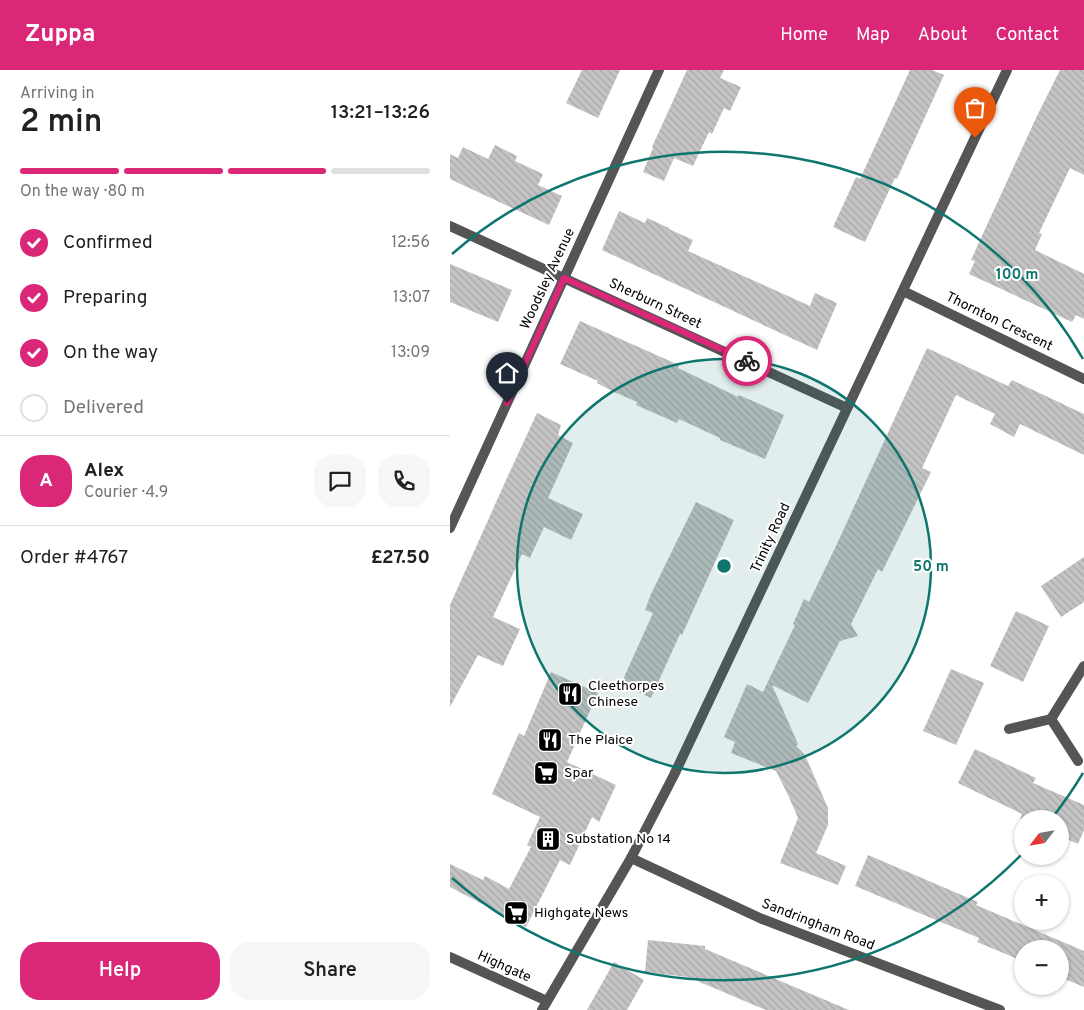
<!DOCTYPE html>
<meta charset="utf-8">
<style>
:root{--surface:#fff;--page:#f6f6f6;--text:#202124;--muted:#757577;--line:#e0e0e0;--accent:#db2777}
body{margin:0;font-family:Overpass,sans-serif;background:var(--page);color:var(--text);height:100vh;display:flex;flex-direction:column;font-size:19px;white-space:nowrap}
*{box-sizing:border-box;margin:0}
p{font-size:16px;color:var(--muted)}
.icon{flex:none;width:28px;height:28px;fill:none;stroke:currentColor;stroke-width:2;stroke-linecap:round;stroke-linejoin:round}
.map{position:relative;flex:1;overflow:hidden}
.sheet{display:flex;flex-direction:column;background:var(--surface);width:450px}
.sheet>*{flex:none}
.needle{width:32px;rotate:239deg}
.buttons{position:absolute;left:564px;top:740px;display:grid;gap:10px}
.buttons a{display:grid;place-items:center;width:55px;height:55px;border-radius:50%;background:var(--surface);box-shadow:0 1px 4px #0004;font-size:25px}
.pin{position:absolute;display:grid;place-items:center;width:42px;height:42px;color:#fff;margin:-51px -21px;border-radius:50% 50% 50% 0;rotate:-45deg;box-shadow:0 0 5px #0007}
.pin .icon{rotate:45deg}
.courier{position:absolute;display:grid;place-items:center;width:50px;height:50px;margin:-25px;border:4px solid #db2777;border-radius:50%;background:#fff;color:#222;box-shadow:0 1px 6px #0007}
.head em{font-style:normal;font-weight:600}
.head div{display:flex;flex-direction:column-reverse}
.head{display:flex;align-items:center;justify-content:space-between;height:85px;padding:0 20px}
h1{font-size:32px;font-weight:600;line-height:38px}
.bar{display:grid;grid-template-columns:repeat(4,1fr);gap:8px 5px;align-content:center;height:60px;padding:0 20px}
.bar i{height:6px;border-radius:4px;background:var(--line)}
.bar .current{background:var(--accent)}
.bar p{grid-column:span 4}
.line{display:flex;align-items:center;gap:12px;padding:0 20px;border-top:1px solid var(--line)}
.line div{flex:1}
.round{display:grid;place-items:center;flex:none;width:52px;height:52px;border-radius:20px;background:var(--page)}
ol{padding:0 20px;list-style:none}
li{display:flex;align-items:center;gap:15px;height:55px}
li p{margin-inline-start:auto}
li .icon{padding:5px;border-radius:50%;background:var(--accent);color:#fff;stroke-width:4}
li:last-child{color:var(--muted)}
li i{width:28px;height:28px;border:2px solid var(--line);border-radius:50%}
.primary-button{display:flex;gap:10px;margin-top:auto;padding:10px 20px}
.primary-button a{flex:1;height:58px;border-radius:20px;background:var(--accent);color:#fff;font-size:20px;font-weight:600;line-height:58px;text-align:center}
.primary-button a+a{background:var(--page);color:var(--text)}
header{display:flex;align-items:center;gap:30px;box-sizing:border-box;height:70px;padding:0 25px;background:var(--accent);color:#fff}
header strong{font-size:24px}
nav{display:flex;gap:28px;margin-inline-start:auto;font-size:18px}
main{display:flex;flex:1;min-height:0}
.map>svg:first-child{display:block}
</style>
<header>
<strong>Zuppa</strong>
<nav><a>Home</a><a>Map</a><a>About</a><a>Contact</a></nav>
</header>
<main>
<section class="sheet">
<div class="head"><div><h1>2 min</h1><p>Arriving in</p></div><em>13:21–13:26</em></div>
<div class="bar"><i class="current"></i><i class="current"></i><i class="current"></i><i></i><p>On the way · 80 m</p></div>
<ol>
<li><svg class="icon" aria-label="check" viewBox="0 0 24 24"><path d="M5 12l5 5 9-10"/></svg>Confirmed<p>12:56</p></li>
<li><svg class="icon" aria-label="check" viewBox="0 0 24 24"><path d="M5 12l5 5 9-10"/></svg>Preparing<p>13:07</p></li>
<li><svg class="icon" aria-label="check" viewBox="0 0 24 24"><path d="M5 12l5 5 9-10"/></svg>On the way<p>13:09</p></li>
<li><i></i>Delivered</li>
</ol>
<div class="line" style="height:90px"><b class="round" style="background:var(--accent);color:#fff">A</b><div><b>Alex</b><p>Courier · 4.9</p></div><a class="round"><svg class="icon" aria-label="chat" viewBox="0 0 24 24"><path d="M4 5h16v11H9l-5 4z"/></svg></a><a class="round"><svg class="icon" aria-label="phone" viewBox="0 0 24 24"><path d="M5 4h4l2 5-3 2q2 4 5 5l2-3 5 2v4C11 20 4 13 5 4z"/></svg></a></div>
<div class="line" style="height:65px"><div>Order #4767</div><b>£27.50</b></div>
<div class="primary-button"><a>Help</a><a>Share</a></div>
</section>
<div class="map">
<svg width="634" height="940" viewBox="0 0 634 940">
<defs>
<pattern id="building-back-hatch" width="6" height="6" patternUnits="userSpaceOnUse" patternTransform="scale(1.25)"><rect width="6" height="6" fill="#c4c4c4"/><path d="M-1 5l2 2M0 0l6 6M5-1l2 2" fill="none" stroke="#a7a7a7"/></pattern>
</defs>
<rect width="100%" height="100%" fill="#fff"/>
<g fill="url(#building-back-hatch)">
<path d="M 132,0 L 170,0 L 148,48 L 116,33 Z"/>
<path d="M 237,0 L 274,0 L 270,8 L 291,17 L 280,41 L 274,38 L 262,64 L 259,62 L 243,96 L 224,88 L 214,111 L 193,102 L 203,78 L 202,77 Z"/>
<path d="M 460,0 L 482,0 L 494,5 L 447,109 L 445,108 L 415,172 L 383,157 L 406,107 L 410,109 Z"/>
<path d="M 610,0 L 634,0 L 634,105 L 620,98 L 589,163 L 592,164 L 585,180 L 634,204 L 634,249 L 626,245 L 622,252 L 519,204 L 525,191 L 521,190 L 586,48 Z"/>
<path d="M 45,75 L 67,86 L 65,91 L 93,104 L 88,115 L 112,126 L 99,155 L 0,109 L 0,84 L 8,88 L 13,77 L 38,89 Z"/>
<path d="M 169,141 L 195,153 L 197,148 L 219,158 L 219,159 L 243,170 L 238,181 L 360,236 L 365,223 L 387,233 L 367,280 L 152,180 Z"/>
<path d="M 0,194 L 62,220 L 48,252 L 0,232 Z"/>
<path d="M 130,251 L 229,295 L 228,298 L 288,327 L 289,325 L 334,345 L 315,389 L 270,370 L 270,368 L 229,349 L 227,353 L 186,335 L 187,332 L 162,321 L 147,313 L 148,311 L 110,294 Z"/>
<path d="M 477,278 L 558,316 L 562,310 L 634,344 L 634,385 L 570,354 L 564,367 L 540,354 L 545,344 L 506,325 L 472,398 L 481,402 L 432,502 L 428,499 L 401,554 L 408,566 L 390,571 L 358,633 L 322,615 L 348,674 L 346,676 L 355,685 L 378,738 L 378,755 L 366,783 L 396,796 L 388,815 L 330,793 L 348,748 L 338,725 L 326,701 L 281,683 L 285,672 L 274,667 L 297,614 L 313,622 L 345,555 L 343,554 L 354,529 L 359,532 L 386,476 Z"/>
<path d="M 87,343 L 111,355 L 108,365 L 123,373 L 98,428 L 133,444 L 121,470 L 94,457 L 80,488 L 72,484 L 43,547 L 70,559 L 53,596 L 28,585 L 0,637 L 0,535 L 56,410 Z"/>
<path d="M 246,432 L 284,450 L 232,565 L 230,564 L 201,628 L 171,614 L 203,543 L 195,540 L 201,524 Z"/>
<path d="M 634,487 L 634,532 L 611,547 L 591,516 Z"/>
<path d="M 566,541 L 599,556 L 573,612 L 540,596 Z"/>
<path d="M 501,599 L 534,613 L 506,675 L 473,661 Z"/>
<path d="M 101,602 L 148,623 L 117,692 L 166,715 L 149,752 L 142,747 L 120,795 L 110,790 L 76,857 L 0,817 L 0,794 L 33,810 L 35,806 L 59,819 L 81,777 L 77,775 L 90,747 L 42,724 L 69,663 L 74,666 Z"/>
<path d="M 525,679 L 586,708 L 583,713 L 634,735 L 634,760 L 628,774 L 610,766 L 610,749 L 572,750 L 570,749 L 572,744 L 508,713 Z"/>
<path d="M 418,785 L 528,832 L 526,835 L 634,881 L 634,917 L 610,907 L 610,879 L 572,879 L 572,891 L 527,872 L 529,868 L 405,816 Z"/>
<path d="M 198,870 L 255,876 L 255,879 L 399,940 L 316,940 L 238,907 L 195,902 Z"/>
<path d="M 164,892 L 194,910 L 177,940 L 137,940 Z"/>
</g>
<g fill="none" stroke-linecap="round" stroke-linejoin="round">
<g stroke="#555" stroke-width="10">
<path d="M 0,156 L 397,338"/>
<path d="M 453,221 L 634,309"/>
<path d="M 0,458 L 209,0"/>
<path d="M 601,649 L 634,596"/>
<path d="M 559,659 L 601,649 L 628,691"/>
<path d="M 181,788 L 312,849 L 550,940"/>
<path d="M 0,887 L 97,931"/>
<path d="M 92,940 L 181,788 L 224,705 L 557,0"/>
</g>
</g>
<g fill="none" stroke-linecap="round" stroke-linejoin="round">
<path stroke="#595959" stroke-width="5" stroke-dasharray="0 9" d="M 297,291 L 398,338 L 525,68"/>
<path stroke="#db2777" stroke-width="6" d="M 57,333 L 114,208 L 297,291"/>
</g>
<circle cx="274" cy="496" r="207" fill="#0f766e" fill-opacity=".12"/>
<g fill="none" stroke="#0f766e" stroke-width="2.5">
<circle cx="274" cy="496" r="207"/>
<path d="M633 703A414 414 0 0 1 602 748M572 784A414 414 0 0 1 2 808M2 184A414 414 0 0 1 633 289"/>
</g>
<defs>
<symbol id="restaurant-square" viewBox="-11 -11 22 22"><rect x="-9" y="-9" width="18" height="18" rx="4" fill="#000" stroke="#fff"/><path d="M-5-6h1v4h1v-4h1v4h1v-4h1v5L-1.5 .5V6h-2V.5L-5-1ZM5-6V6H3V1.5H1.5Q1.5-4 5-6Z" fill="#fff"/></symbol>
<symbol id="supermarket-square" viewBox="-11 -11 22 22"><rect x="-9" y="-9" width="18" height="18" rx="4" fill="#000" stroke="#fff"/><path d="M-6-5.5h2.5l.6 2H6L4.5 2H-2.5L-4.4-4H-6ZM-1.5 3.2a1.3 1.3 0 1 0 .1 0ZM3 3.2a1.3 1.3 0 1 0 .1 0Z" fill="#fff"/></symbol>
<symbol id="building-square" viewBox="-11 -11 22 22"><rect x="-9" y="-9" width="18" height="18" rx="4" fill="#000" stroke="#fff"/><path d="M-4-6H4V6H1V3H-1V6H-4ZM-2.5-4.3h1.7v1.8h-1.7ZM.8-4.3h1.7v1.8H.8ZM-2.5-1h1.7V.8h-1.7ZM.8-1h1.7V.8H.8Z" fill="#fff"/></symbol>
</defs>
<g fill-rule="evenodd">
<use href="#restaurant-square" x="106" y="610" width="28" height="28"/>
<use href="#restaurant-square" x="86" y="656" width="28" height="28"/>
<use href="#supermarket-square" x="82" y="689" width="28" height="28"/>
<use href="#building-square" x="84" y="755" width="28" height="28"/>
<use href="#supermarket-square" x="52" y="829" width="28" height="28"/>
</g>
<g text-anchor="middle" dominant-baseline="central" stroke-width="4" stroke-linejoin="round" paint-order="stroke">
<g font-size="14" fill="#000" stroke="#fff">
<text transform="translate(98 209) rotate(-65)">Woodsley Avenue</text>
<text transform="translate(205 234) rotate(25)">Sherburn Street</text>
<text transform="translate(549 252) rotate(26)">Thornton Crescent</text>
<text transform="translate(321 468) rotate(-65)">Trinity Road</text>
<text transform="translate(368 855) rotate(21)">Sandringham Road</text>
<text transform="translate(54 897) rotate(24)">Highgate</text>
</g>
<g font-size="14" fill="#000" stroke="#fff" text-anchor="start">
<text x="138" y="616">Cleethorpes<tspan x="138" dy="16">Chinese</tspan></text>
<text x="118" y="670">The Plaice</text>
<text x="114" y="703">Spar</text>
<text x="116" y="769">Substation No 14</text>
<text x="84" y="843">Highgate News</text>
</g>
</g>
<circle cx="274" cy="496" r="8" fill="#0f766e" stroke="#fff" stroke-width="2.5"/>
<g font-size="15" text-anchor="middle" font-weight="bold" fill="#0f766e" stroke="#fff" stroke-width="4" stroke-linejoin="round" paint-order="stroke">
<text x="567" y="209">100 m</text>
<text x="481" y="501">50 m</text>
</g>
</svg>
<div class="buttons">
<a><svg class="needle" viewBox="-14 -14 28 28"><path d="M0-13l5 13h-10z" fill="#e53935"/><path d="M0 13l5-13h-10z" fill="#757577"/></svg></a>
<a>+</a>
<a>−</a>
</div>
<div class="pin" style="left:525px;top:68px;background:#ea580c"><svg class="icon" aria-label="bag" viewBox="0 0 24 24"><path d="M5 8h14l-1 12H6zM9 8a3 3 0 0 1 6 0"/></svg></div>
<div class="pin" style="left:57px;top:333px;background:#1f2937"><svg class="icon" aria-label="home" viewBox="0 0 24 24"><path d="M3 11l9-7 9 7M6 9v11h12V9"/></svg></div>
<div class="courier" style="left:297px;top:291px"><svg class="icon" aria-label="bike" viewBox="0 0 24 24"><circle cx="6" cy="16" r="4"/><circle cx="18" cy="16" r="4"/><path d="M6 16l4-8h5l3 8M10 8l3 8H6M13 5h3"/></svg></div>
</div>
</main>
